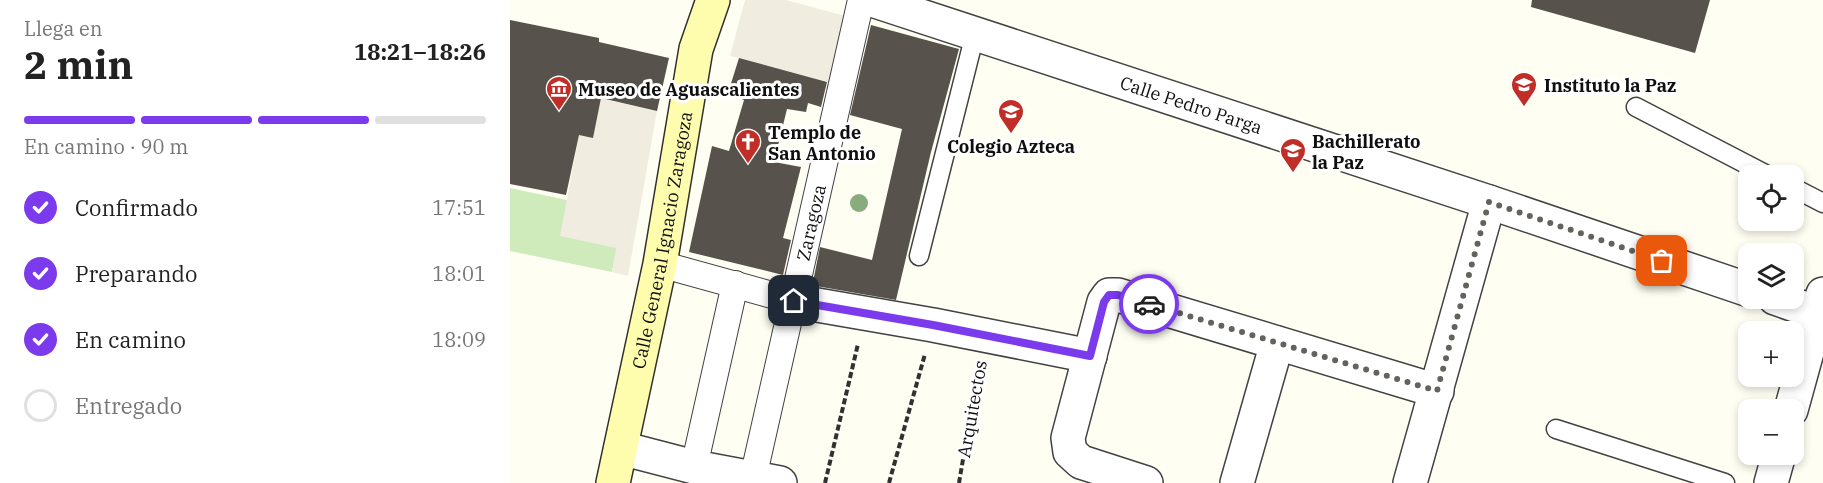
<!DOCTYPE html>
<html lang="es">
<meta charset="utf-8">
<style>
:root{--surface:#fff;--page:#f2f2f2;--text:#222;--muted:#767676;--line:#e0e0e0;--accent:#7c3aed}
body{margin:0;font-family:"IBM Plex Serif",serif;background:var(--page);color:var(--text);height:100vh;display:flex;flex-direction:column;font-size:22px;white-space:nowrap}
*{box-sizing:border-box;margin:0}
p{font-size:20px;color:var(--muted)}
.icon{flex:none;width:33px;height:33px;fill:none;stroke:currentColor;stroke-width:2;stroke-linecap:round;stroke-linejoin:round}
.map{position:relative;flex:1;overflow:hidden}
.sheet{display:flex;flex-direction:column;background:var(--surface);width:510px}
.sheet>*{flex:none}
.fabs{position:absolute;left:1228px;top:165px;display:grid;gap:12px}
.fabs a{display:grid;place-items:center;width:66px;height:66px;border-radius:12px;background:var(--surface);box-shadow:0 3px 9px #0003;font-size:30px}
.pin{position:absolute;display:grid;place-items:center;width:51px;height:51px;color:#fff;margin:-26px;border-radius:12px;box-shadow:0 3px 9px #0006}
.courier{position:absolute;display:grid;place-items:center;width:60px;height:60px;margin:-30px;border:4px solid #7c3aed;border-radius:50%;background:#fff;color:#222;box-shadow:0 2px 8px #0007}
.overview em{font-style:normal;font-weight:700}
.overview div{display:flex;flex-direction:column-reverse}
.overview{display:flex;align-items:center;justify-content:space-between;height:102px;padding:0 24px}
h1{font-size:39px;font-weight:700;line-height:45px}
.bar{display:grid;grid-template-columns:repeat(4,1fr);gap:9px 6px;align-content:center;height:72px;padding:0 24px}
.bar i{height:8px;border-radius:4px;background:var(--line)}
.bar .selected{background:var(--accent)}
.bar p{grid-column:span 4}
ol{padding:0 24px;list-style:none}
li{display:flex;align-items:center;gap:18px;height:66px}
li p{margin-inline-start:auto}
li .icon{padding:6px;border-radius:50%;background:var(--accent);color:#fff;stroke-width:4}
li:last-child{color:var(--muted)}
li i{width:33px;height:33px;border:3px solid var(--line);border-radius:50%}
main{display:flex;flex:1;min-height:0}
.map>svg:first-child{display:block}
</style>
<main>
<section class="sheet">
<div class="overview"><div><h1>2 min</h1><p>Llega en</p></div><em>18:21–18:26</em></div>
<div class="bar"><i class="selected"></i><i class="selected"></i><i class="selected"></i><i></i><p>En camino · 90 m</p></div>
<ol>
<li><svg class="icon" aria-label="check" viewBox="0 0 24 24"><path d="M5 12l5 5 9-10"/></svg>Confirmado<p>17:51</p></li>
<li><svg class="icon" aria-label="check" viewBox="0 0 24 24"><path d="M5 12l5 5 9-10"/></svg>Preparando<p>18:01</p></li>
<li><svg class="icon" aria-label="check" viewBox="0 0 24 24"><path d="M5 12l5 5 9-10"/></svg>En camino<p>18:09</p></li>
<li><i></i>Entregado</li>
</ol>
</section>
<div class="map">
<svg width="1313" height="483" viewBox="0 0 1313 483">
<rect width="100%" height="100%" fill="#fffef2"/>
<path fill="#cfeabb" d="M 0,188 L 57,200 L 107,248 L 102,272 L 0,251 Z"/>
<g fill="#f0ede0">
<path d="M 235,0 L 276,0 L 339,17 L 322,83 L 220,56 Z"/>
<path d="M 88,98 L 147,111 L 118,276 L 102,272 L 106,248 L 50,236 L 69,135 Z"/>
</g>
<g fill="#58524c">
<path d="M 1022,0 L 1200,0 L 1185,53 L 1021,7 Z"/>
<path d="M 0,20 L 89,38 L 89,42 L 159,58 L 147,111 L 91,98 L 83,138 L 69,135 L 56,195 L 0,184 Z"/>
<path d="M 361,25 L 449,49 L 421,152 L 386,300 L 306,286 L 303,285 L 303,282 L 310,247 L 362,260 L 392,129 L 340,115 Z"/>
<path d="M 229,58 L 317,82 L 311,107 L 298,103 L 296,112 L 277,109 L 264,162 L 291,167 L 273,238 L 281,240 L 273,275 L 179,252 L 202,146 L 219,151 L 234,100 L 218,93 Z"/>
</g>
<g fill="none" stroke-linecap="round" stroke-linejoin="round">
<defs>
<g id="service">
<path d="M 1126,107 L 1259,176"/>
<path d="M 1284,188 L 1313,203"/>
<path d="M 409,256 L 465,34"/>
<path d="M 1046,429 L 1215,483"/>
</g>
<g id="pedestrian">
<path d="M 150,264 L 284,301"/>
<path d="M 184,467 L 225,284"/>
<path id="s1" d="M 243,478 L 351,0"/>
</g>
<g id="minor">
<path d="M 284,301 L 423,325 L 580,356"/>
<path d="M 1281,410 L 1313,294"/>
<path d="M 111,448 L 184,467 L 270,483"/>
<path d="M 636,483 L 571,462 L 560,452 L 558,438 L 594,302 L 599,295 L 608,295 L 927,391"/>
<path d="M 727,483 L 767,343"/>
<path d="M 900,483 L 979,202"/>
<path d="M 1261,483 L 1269,454"/>
</g>
<g id="tertiary">
<path id="s2" d="M 362,0 L 979,202 L 1239,290"/>
<path d="M 1265,298 L 1313,315"/>
</g>
<g id="secondary">
<path id="s3" d="M 103,483 L 150,264 L 186,49 L 203,0"/>
</g>
</defs>
<use href="#service" stroke="#424242" stroke-width="21"/>
<use href="#pedestrian" stroke="#424242" stroke-width="28"/>
<use href="#minor" stroke="#424242" stroke-width="36"/>
<use href="#tertiary" stroke="#424242" stroke-width="36"/>
<use href="#secondary" stroke="#313131" stroke-width="36"/>
<g stroke="#313131" stroke-width="4" stroke-dasharray="6 3" stroke-linecap="butt">
<path d="M 315,483 L 348,344"/>
<path d="M 379,483 L 415,354"/>
<path d="M 449,483 L 469,365"/>
</g>
<use href="#service" stroke="#fff" stroke-width="18"/>
<use href="#pedestrian" stroke="#fff" stroke-width="26"/>
<use href="#minor" stroke="#fff" stroke-width="33"/>
<use href="#tertiary" stroke="#fff" stroke-width="33"/>
<use href="#secondary" stroke="#fefdad" stroke-width="33"/>
</g>
<circle fill="#88ac7e" cx="349" cy="203" r="9"/>
<g fill="none" stroke-linecap="round" stroke-linejoin="round">
<path stroke="#63635e" stroke-width="6" stroke-dasharray="0 10.8" d="M 639,304 L 927,391 L 979,202 L 1152,261"/>
<path stroke="#7c3aed" stroke-width="8" d="M 284,301 L 423,325 L 580,356 L 594,302 L 599,295 L 608,295 L 639,304"/>
</g>
<defs>
<symbol id="school-pin" viewBox="-11 -11 22 30"><path d="M0 17L-7.5 6A9.5 9.5 0 1 1 7.5 6Z" fill="#c02e27" stroke="#fff"/><path d="M0-5L7-2L0 1L-7-2ZM-4 1L0 2.5L4 1V4Q0 6-4 4Z" fill="#fff"/></symbol>
<symbol id="museum-pin" viewBox="-11 -11 22 30"><path d="M0 17L-7.5 6A9.5 9.5 0 1 1 7.5 6Z" fill="#c02e27" stroke="#fff"/><path d="M0-6L6-3V-2H-6V-3ZM-5-1h2V3h-2ZM-1-1h2V3h-2ZM3-1h2V3H3ZM-6 4H6V6H-6Z" fill="#fff"/></symbol>
<symbol id="church-pin" viewBox="-11 -11 22 30"><path d="M0 17L-7.5 6A9.5 9.5 0 1 1 7.5 6Z" fill="#c02e27" stroke="#fff"/><path d="M-1.2-6h2.4v3.5h3.3v2.4h-3.3V6h-2.4V-.1h-3.3v-2.4h3.3Z" fill="#fff"/></symbol>
<symbol id="university-pin" viewBox="-11 -11 22 30"><path d="M0 17L-7.5 6A9.5 9.5 0 1 1 7.5 6Z" fill="#c02e27" stroke="#fff"/><path d="M0-5L7-2L0 1L-7-2ZM-4 1L0 2.5L4 1V4Q0 6-4 4Z" fill="#fff"/></symbol>
</defs>
<g fill-rule="evenodd">
<use href="#school-pin" x="999" y="70" width="30" height="40"/>
<use href="#museum-pin" x="34" y="74" width="30" height="40"/>
<use href="#school-pin" x="486" y="97" width="30" height="40"/>
<use href="#church-pin" x="223" y="127" width="30" height="40"/>
<use href="#university-pin" x="768" y="136" width="30" height="40"/>
</g>
<g text-anchor="middle" dominant-baseline="central" stroke-width="6" stroke-linejoin="round" paint-order="stroke">
<g font-size="18" font-weight="bold" fill="#0f0f0f" stroke="#fff" text-anchor="start">
<text x="1034" y="85">Instituto la Paz</text>
<text x="68" y="89">Museo de Aguascalientes</text>
<text x="258" y="132">Templo de<tspan x="258" dy="21">San Antonio</tspan></text>
<text x="802" y="141">Bachillerato<tspan x="802" dy="21">la Paz</tspan></text>
<text x="501" y="146" text-anchor="middle">Colegio Azteca</text>
</g>
<g font-size="18" fill="#0f0f0f" stroke="#fff">
<text stroke="none"><textPath href="#s2" startOffset="336">Calle Pedro Parga</textPath></text>
<text stroke="none"><textPath href="#s1" startOffset="262">Zaragoza</textPath></text>
<text stroke="none"><textPath href="#s3" startOffset="248">Calle General Ignacio Zaragoza</textPath></text>
<text transform="translate(462 409) rotate(-80)">Arquitectos</text>
</g>
</g>
</svg>
<div class="fabs">
<a><svg class="icon" aria-label="locate" viewBox="0 0 24 24"><circle cx="12" cy="12" r="6"/><path d="M12 2v4M12 18v4M2 12h4M18 12h4"/></svg></a>
<a><svg class="icon" aria-label="layers" viewBox="0 0 24 24"><path d="M12 4l9 5-9 5-9-5zM3 14l9 5 9-5"/></svg></a>
<a>+</a>
<a>−</a>
</div>
<div class="pin" style="left:1152px;top:261px;background:#ea580c"><svg class="icon" aria-label="bag" viewBox="0 0 24 24"><path d="M5 8h14l-1 12H6zM9 8a3 3 0 0 1 6 0"/></svg></div>
<div class="pin" style="left:284px;top:301px;background:#1f2937"><svg class="icon" aria-label="home" viewBox="0 0 24 24"><path d="M3 11l9-7 9 7M6 9v11h12V9"/></svg></div>
<div class="courier" style="left:639px;top:304px"><svg class="icon" aria-label="car" viewBox="0 0 24 24"><path d="M5 17H2v-5l4-1 3-4h7l3 4 3 1v5h-3M9 17h6M6 11h13"/><circle cx="7" cy="17" r="2"/><circle cx="17" cy="17" r="2"/></svg></div>
</div>
</main>
